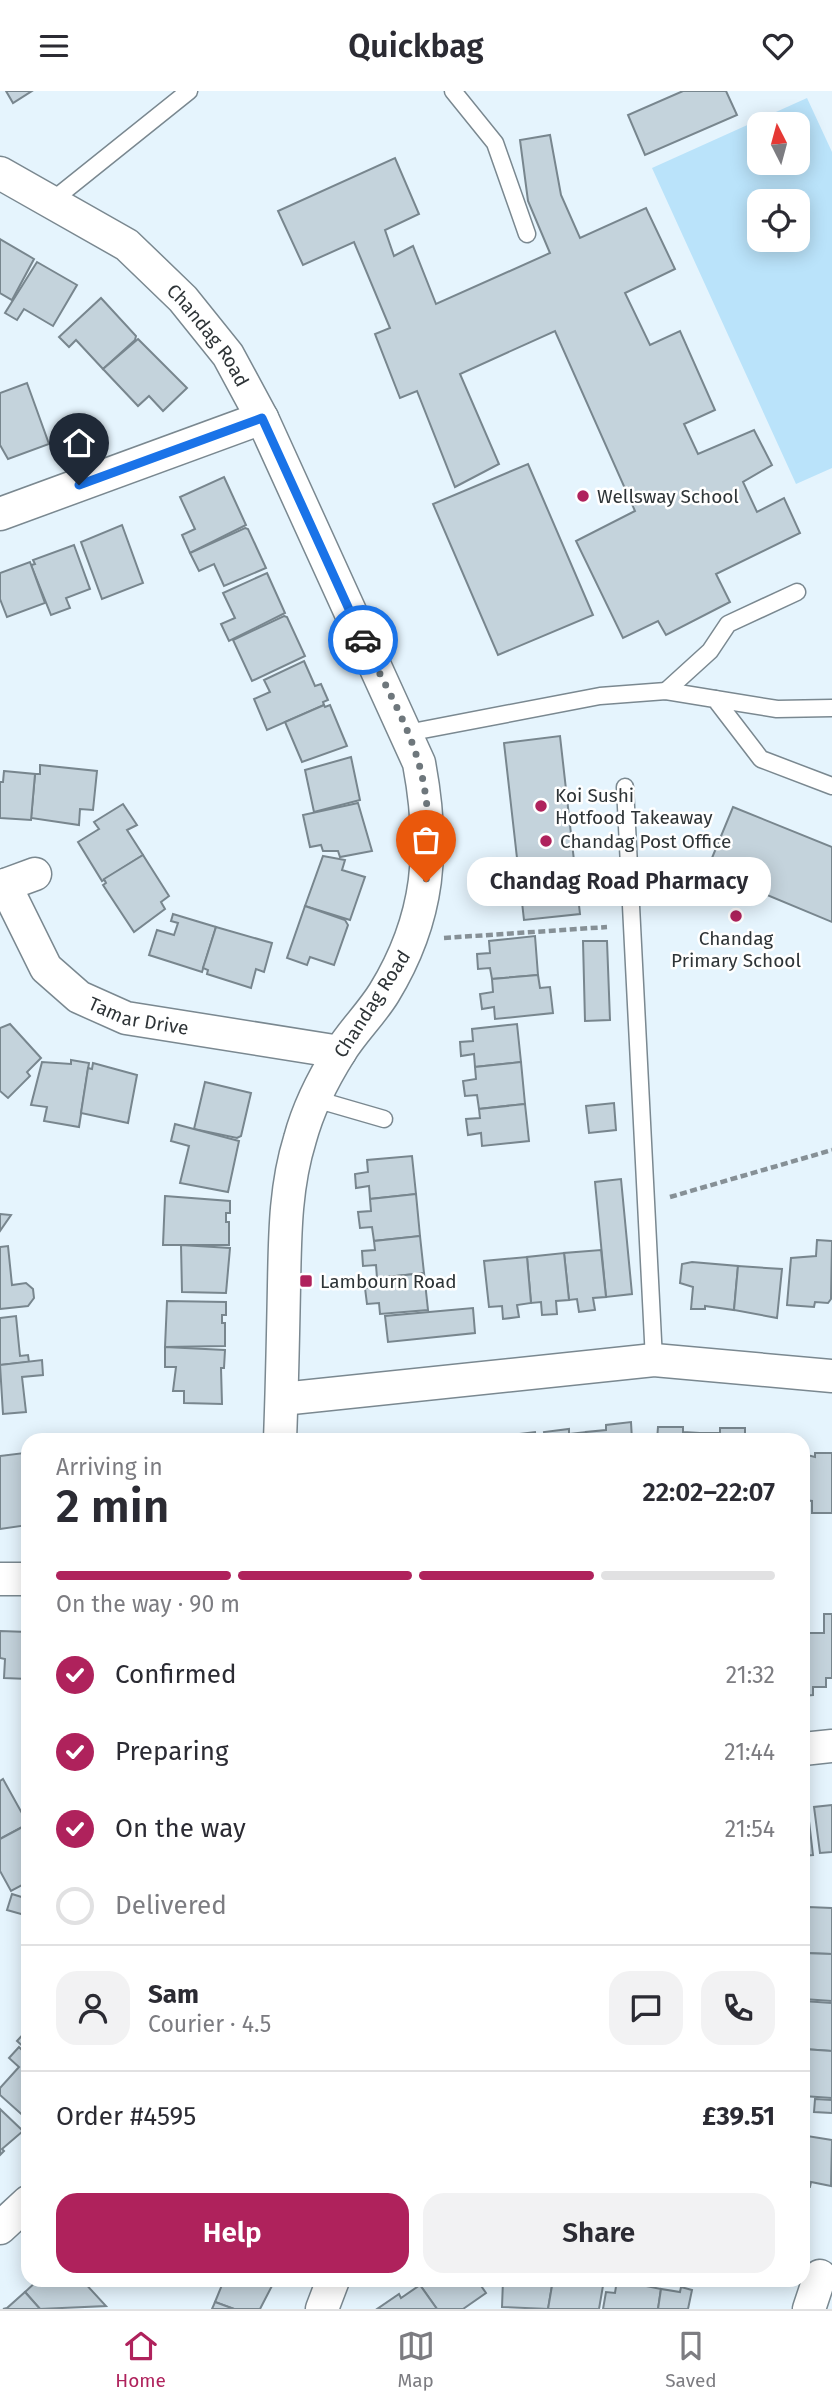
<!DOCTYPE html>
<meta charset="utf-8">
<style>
:root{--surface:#fff;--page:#f2f2f3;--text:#2b2b33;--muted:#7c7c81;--line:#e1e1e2;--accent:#af225c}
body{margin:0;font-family:"Fira Sans",sans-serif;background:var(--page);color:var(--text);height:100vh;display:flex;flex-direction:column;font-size:26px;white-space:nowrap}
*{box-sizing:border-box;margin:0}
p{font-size:23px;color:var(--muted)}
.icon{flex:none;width:38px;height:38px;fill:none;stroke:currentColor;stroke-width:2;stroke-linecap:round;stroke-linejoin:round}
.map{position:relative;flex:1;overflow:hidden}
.side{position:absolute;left:21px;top:1342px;width:789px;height:854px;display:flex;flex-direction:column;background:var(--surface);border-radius:21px;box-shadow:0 4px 18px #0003}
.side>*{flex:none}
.needle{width:46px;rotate:354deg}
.tools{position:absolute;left:747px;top:21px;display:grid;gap:14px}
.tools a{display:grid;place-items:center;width:63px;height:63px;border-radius:14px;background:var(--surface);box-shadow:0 4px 18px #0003;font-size:35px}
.pin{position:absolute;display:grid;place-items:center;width:60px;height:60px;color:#fff;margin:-72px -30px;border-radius:50% 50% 50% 0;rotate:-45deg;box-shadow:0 0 7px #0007}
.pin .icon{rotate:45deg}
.courier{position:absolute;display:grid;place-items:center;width:70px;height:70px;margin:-35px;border:5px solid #1a73e8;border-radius:50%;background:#fff;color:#222;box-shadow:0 2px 9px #0007}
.bubble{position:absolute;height:49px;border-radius:21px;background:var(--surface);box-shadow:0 4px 18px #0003;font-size:23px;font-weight:600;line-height:49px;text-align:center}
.headline em{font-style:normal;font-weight:600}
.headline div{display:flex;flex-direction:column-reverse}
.headline{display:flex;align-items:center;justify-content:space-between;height:119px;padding:0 35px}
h1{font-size:46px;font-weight:600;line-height:52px}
.bar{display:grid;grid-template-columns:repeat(4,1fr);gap:10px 7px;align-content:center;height:84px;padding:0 35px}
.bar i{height:9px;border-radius:5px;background:var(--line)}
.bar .selected{background:var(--accent)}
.bar p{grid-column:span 4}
.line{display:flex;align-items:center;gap:18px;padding:0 35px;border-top:2px solid var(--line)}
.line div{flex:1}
.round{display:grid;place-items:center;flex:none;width:74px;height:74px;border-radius:21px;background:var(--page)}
ol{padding:0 35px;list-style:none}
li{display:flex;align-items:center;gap:21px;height:77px}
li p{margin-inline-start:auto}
li .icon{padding:7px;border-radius:50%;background:var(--accent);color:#fff;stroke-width:4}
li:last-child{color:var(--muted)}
li i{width:38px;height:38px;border:4px solid var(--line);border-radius:50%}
.action{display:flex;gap:14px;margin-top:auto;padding:14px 35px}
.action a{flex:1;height:80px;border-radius:21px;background:var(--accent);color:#fff;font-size:28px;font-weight:600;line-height:80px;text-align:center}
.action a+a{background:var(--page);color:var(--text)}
header{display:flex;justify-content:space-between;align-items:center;height:91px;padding:0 35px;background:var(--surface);font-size:32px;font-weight:600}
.tab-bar{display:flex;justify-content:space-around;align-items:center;height:98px;border-top:2px solid var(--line);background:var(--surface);font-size:19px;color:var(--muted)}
.tab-bar a{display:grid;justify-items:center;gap:4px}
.tab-bar .selected{color:var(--accent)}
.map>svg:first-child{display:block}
</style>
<header><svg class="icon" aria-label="menu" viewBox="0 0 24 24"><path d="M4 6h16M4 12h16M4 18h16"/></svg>Quickbag<svg class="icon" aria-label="heart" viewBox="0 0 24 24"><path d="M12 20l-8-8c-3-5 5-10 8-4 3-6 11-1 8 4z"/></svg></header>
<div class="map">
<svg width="832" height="2218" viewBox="0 0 832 2218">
<rect width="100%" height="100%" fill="#e5f4fd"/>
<path fill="#bae3fa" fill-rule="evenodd" d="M 807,7 L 832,61 L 832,377 L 796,393 L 652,77 ZM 760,33 L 798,33 L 798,72 L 760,72 ZM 760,110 L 798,110 L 798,149 L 760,149 Z"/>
<g fill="#c4d3dc" stroke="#78868e" stroke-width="2">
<path d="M 6,0 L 32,0 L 13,12 Z"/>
<path d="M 683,0 L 726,0 L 737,24 L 645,64 L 628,24 Z"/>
<path d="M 550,44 L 561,104 L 580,147 L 646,117 L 675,178 L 625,202 L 650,254 L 680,240 L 715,319 L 684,333 L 698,363 L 754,339 L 772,374 L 743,391 L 757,421 L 784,407 L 800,442 L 716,483 L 730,511 L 666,544 L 658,530 L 623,547 L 576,450 L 635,420 L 555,240 L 460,283 L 499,373 L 455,396 L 417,300 L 400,307 L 375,243 L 390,237 L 354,151 L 303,174 L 278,120 L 395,67 L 419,123 L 385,139 L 394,165 L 413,155 L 436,213 L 550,162 L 528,110 L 520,49 Z"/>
<path d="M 0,148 L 34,168 L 12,209 L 0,202 Z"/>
<path d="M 37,171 L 77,194 L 53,235 L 24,218 L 17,229 L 5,222 Z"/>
<path d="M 101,207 L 136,245 L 135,249 L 103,278 L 76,249 L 69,256 L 59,246 Z"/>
<path d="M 138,248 L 187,297 L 163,320 L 149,305 L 138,315 L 103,278 Z"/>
<path d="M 27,292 L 49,353 L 8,368 L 0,354 L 0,302 Z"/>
<path d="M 528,373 L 593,524 L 498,564 L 433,413 Z"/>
<path d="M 224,386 L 246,434 L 190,462 L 182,444 L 195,438 L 180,406 Z"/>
<path d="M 122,434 L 143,492 L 102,508 L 81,451 Z"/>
<path d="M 245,437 L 248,438 L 266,477 L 224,495 L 214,473 L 199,480 L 190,462 Z"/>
<path d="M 74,454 L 90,498 L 66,507 L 70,517 L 51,524 L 31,474 L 35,473 L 33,469 Z"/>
<path d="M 30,471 L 45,512 L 7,526 L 0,508 L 0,482 Z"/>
<path d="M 267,482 L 285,522 L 229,550 L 221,533 L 235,527 L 223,502 Z"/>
<path d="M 284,525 L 287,526 L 305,565 L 252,590 L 233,549 Z"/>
<path d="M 304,570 L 315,595 L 321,593 L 328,609 L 323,611 L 324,614 L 267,639 L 254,608 L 270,601 L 264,589 Z"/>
<path d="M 324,614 L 325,616 L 330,614 L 347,655 L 302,671 L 285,631 Z"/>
<path d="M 560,645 L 580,823 L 524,829 L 504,652 Z"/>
<path d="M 351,666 L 360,709 L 314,721 L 305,679 Z"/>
<path d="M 40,674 L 97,680 L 93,719 L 80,718 L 79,734 L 31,727 L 35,683 L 40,683 Z"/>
<path d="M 4,680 L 35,683 L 31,729 L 0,727 L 0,691 L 3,691 Z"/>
<path d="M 358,712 L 372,760 L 340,766 L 338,760 L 323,760 L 321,754 L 310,756 L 303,724 Z"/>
<path d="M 123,713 L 137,734 L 127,739 L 143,764 L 102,790 L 78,751 L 99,738 L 94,731 Z"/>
<path d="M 733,716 L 832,756 L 832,831 L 707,779 Z"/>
<path d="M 143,764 L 169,805 L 161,811 L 165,818 L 134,841 L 103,794 L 106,792 L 104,788 Z"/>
<path d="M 323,765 L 345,769 L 342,779 L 365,786 L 350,829 L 305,815 Z"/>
<path d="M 305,815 L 345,829 L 348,834 L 334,874 L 310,866 L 307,874 L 287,867 Z"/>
<path d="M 173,823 L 216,836 L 202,881 L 149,864 L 157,839 L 174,844 L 178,832 L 171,830 Z"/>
<path d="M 216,836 L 272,852 L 264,881 L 256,878 L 251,897 L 207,883 L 208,879 L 203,877 Z"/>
<path d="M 535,845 L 538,884 L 492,888 L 490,877 L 478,878 L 477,863 L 490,862 L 489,850 Z"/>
<path d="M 583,850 L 607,850 L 610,929 L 585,930 Z"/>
<path d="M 538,884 L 540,897 L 550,896 L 553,922 L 495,928 L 494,916 L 482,918 L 480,903 L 493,901 L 492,888 Z"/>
<path d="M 10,933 L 41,967 L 27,981 L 30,985 L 8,1007 L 0,1000 L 0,937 Z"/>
<path d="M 517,933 L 521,971 L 475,976 L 474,963 L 461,965 L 460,951 L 473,950 L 472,938 Z"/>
<path d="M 71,969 L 89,972 L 79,1036 L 44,1030 L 47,1016 L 31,1014 L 42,971 L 71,973 Z"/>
<path d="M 521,971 L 525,1013 L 479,1018 L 477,1004 L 465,1005 L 463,990 L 476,988 L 475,976 Z"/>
<path d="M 93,972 L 137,984 L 128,1032 L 81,1022 L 88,977 L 92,978 Z"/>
<path d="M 205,991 L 251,1002 L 241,1045 L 237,1047 L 194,1038 Z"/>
<path d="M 614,1012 L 616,1039 L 589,1042 L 586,1015 Z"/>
<path d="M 525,1013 L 529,1050 L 482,1055 L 481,1042 L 468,1044 L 466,1028 L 480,1027 L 479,1018 Z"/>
<path d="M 175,1033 L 239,1050 L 228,1101 L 180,1092 L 189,1055 L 171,1050 Z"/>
<path d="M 412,1065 L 416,1103 L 370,1108 L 369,1095 L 356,1097 L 355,1083 L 368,1081 L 367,1069 Z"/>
<path d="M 621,1088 L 632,1203 L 606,1206 L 595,1091 Z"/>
<path d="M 416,1103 L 420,1145 L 374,1150 L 372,1136 L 360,1137 L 358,1121 L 371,1120 L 370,1108 Z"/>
<path d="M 165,1105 L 230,1110 L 230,1122 L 226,1122 L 226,1131 L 229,1131 L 229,1154 L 163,1154 Z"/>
<path d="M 0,1123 L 11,1124 L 0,1140 Z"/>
<path d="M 420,1145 L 424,1182 L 377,1187 L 376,1174 L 363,1175 L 362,1160 L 375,1159 L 374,1150 Z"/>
<path d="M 817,1149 L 832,1150 L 831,1208 L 828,1212 L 815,1211 L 814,1216 L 787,1214 L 791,1167 L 816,1165 Z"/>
<path d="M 181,1154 L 230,1157 L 226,1202 L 182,1201 Z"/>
<path d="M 8,1155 L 12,1194 L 26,1192 L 33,1198 L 34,1207 L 28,1215 L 0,1218 L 0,1156 Z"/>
<path d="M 601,1159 L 606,1206 L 593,1207 L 595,1219 L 579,1221 L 577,1208 L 569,1209 L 564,1162 Z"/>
<path d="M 564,1162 L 569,1209 L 556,1210 L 557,1223 L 542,1224 L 541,1211 L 531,1212 L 527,1166 Z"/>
<path d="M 527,1166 L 531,1212 L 517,1214 L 519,1226 L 503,1228 L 502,1215 L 489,1216 L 484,1170 Z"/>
<path d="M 692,1171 L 738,1175 L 734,1219 L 705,1215 L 705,1218 L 691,1218 L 693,1196 L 680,1192 L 682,1173 Z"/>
<path d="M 738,1175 L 782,1178 L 777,1227 L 734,1219 Z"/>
<path d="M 424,1182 L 428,1219 L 380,1223 L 379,1212 L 367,1213 L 365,1197 L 378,1196 L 377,1187 Z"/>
<path d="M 167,1210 L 226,1211 L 226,1224 L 222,1224 L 222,1232 L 225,1232 L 225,1255 L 165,1256 Z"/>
<path d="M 473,1217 L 475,1242 L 388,1251 L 385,1225 Z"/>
<path d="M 16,1225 L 20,1265 L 28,1264 L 29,1271 L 0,1274 L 0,1227 Z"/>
<path d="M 165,1256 L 225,1259 L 224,1277 L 221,1277 L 222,1313 L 184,1312 L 184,1300 L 173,1300 L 176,1276 L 165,1276 Z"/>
<path d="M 42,1269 L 43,1284 L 22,1286 L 26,1321 L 3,1323 L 0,1274 Z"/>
<path d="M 631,1331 L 632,1349 L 587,1349 L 586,1341 L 606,1339 L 606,1334 Z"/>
<path d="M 658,1336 L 683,1336 L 683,1341 L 699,1342 L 699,1349 L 657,1349 Z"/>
<path d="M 720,1337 L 745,1337 L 745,1349 L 699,1349 L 699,1342 L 720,1342 Z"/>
<path d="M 569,1338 L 569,1343 L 586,1341 L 587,1349 L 545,1349 L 544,1341 Z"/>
<path d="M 535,1341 L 536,1349 L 507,1349 L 511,1349 L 510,1344 Z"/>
<path d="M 24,1362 L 28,1389 L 28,1434 L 0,1438 L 0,1365 Z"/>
<path d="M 815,1362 L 832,1362 L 832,1422 L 812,1422 L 812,1410 L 803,1409 L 803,1363 L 815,1366 Z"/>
<path d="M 824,1523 L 832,1523 L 832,1587 L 826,1587 L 826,1596 L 813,1596 L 813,1604 L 803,1605 L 803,1542 L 824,1542 Z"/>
<path d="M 0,1540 L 28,1541 L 28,1588 L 4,1587 L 5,1568 L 0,1567 Z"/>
<path d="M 3,1688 L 28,1733 L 0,1748 L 0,1690 Z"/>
<path d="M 803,1713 L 807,1713 L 813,1764 L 803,1765 Z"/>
<path d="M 832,1714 L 832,1761 L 820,1762 L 814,1716 Z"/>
<path d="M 28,1733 L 28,1791 L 11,1800 L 0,1780 L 0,1748 Z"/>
<path d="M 12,1803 L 28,1808 L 28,1825 L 7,1819 Z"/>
<path d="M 808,1816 L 832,1817 L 832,1863 L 803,1862 Z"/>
<path d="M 803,1862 L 832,1863 L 832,1910 L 803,1908 Z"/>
<path d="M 803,1910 L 832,1912 L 832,1960 L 803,1958 Z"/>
<path d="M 27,1939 L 28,1940 L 28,1960 L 17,1950 Z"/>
<path d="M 19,1956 L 28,1965 L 28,2029 L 0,2004 L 0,1997 L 19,1976 L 9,1967 Z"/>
<path d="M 803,1958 L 832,1960 L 832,2007 L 803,2005 Z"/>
<path d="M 815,2008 L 832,2009 L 832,2022 L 814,2021 Z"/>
<path d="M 0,2018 L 23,2040 L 2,2058 L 4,2060 L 0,2064 Z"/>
<path d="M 807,2045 L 832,2049 L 831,2095 L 811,2091 L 810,2096 L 803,2095 Z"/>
<path d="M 38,2189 L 82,2189 L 106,2215 L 40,2218 L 25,2201 Z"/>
<path d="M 224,2189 L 275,2189 L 260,2218 L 234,2218 L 215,2211 Z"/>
<path d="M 427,2189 L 477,2189 L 486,2202 L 463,2218 L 437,2218 L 420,2194 Z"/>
<path d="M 503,2189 L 553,2189 L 548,2218 L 502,2216 Z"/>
<path d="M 553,2189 L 604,2189 L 599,2218 L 548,2218 Z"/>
<path d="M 617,2189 L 647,2190 L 646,2195 L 661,2198 L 658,2218 L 603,2218 L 606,2201 L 615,2202 Z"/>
<path d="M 420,2194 L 437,2218 L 377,2218 L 399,2203 L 401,2207 Z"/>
<path d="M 681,2196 L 692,2199 L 688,2218 L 658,2218 L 661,2198 L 680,2201 Z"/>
<path d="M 25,2201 L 40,2218 L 3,2218 L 7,2217 Z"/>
<path d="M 215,2211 L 234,2218 L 212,2218 Z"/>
</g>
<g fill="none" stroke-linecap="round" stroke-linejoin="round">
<defs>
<g id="service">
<path d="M 453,0 L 495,52 L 527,143"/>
<path d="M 53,109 L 189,0"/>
<path d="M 666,600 L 710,560 L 728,533 L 797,501"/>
<path d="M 715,608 L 777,618 L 832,617"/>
<path d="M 407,642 L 600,605 L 666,600 L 715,608 L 761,668 L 832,695"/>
<path d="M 625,696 L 654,1269"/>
<path d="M 315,1008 L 384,1028"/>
</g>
<g id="minor">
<path id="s1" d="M 0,82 L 127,154 L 183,208 L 228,264 L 262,327 L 419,672 C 435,757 430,827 384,902 C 371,923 353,940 340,961 C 323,988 308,1018 300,1048 C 285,1096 285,1145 284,1195 C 283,1247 282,1298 280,1349"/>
<path d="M 0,423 L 262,327"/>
<path d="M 5,794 L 35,783"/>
<path id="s2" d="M 0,795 L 5,794 L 46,877 L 79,906 L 126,927 L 340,961"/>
<path d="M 282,1308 L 654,1269 L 832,1285"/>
<path d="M 0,1488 L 28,1488"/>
<path d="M 803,1658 L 832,1655"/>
<path d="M 0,2137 L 28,2111"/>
<path d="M 322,2218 L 333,2189"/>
<path d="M 809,2218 L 820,2185"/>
</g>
</defs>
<use href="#service" stroke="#7a8890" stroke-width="19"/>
<use href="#minor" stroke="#7a8890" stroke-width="35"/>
<g stroke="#869096" stroke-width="4.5" stroke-dasharray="7 3.5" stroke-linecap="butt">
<path d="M 444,847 L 607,836"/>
<path d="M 670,1106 L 832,1059"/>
</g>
<use href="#service" stroke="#fff" stroke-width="16"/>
<use href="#minor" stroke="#fff" stroke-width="32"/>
</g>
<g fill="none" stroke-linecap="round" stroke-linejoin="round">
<path stroke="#6e777c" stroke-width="7" stroke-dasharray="0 12.6" d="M 363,549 C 382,589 407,630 419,673 C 430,712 430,752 426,791"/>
<path stroke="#1a73e8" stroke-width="9" d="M 79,394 L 262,327 L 363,549"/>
</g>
<g fill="#af225c" stroke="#fff" stroke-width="2.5">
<circle cx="583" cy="405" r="7"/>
<circle cx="541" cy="715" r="7"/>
<circle cx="546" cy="750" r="7"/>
<circle cx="736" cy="825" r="7"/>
<rect x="299" y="1183" width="14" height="14" rx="3.5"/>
</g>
<g text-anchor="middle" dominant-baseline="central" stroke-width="5" stroke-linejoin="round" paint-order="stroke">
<g font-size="19" fill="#2e3437" stroke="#fff">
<text stroke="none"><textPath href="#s1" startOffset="268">Chandag Road</textPath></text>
<text transform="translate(372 913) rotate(-57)">Chandag Road</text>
<text stroke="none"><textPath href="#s2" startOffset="205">Tamar Drive</textPath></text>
</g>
<g font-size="19" fill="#2e3437" stroke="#fff" text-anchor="start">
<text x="597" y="405">Wellsway School</text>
<text x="555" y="704">Koi Sushi<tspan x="555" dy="22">Hotfood Takeaway</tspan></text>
<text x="560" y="750">Chandag Post Office</text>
<text x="736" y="847" text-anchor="middle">Chandag<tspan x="736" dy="22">Primary School</tspan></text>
<text x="320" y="1190">Lambourn Road</text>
</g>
</g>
</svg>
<div class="tools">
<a><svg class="needle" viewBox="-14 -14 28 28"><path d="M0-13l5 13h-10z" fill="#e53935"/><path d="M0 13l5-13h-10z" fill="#7c7c81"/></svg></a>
<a><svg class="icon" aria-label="locate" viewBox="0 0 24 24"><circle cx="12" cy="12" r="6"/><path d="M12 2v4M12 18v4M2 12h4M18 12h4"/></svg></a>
</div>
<div class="pin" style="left:426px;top:791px;background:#ea580c"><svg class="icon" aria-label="bag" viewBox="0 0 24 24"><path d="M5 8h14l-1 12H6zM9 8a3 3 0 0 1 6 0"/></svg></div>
<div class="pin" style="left:79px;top:394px;background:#1f2937"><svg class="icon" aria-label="home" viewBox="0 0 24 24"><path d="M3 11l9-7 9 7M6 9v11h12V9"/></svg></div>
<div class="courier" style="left:363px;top:549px"><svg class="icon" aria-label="car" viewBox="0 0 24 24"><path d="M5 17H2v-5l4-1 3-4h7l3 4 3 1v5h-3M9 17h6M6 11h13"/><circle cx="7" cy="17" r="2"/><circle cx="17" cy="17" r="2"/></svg></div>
<div class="bubble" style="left:467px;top:766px;width:304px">Chandag Road Pharmacy</div>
<section class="side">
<div class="headline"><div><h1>2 min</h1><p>Arriving in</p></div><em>22:02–22:07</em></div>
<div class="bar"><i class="selected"></i><i class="selected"></i><i class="selected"></i><i></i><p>On the way · 90 m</p></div>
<ol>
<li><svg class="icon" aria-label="check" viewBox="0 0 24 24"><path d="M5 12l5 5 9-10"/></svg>Confirmed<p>21:32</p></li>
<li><svg class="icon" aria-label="check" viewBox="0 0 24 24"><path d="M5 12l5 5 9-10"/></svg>Preparing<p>21:44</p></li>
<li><svg class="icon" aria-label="check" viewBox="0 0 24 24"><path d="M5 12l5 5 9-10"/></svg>On the way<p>21:54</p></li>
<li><i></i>Delivered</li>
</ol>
<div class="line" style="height:126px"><a class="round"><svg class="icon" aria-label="person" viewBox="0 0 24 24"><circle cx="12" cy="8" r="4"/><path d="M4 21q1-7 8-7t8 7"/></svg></a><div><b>Sam</b><p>Courier · 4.5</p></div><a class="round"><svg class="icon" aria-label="chat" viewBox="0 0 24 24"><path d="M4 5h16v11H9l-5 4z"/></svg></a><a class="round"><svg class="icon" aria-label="phone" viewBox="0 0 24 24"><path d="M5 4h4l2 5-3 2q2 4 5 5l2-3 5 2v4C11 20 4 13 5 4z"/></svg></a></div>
<div class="line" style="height:91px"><div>Order #4595</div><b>£39.51</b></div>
<div class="action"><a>Help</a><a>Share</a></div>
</section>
</div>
<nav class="tab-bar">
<a class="selected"><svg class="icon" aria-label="home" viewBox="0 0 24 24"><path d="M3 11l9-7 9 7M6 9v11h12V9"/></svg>Home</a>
<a><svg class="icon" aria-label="map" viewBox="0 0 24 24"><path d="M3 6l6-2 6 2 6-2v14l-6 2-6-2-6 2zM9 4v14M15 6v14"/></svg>Map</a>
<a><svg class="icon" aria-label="saved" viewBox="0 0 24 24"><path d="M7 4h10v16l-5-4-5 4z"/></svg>Saved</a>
</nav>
